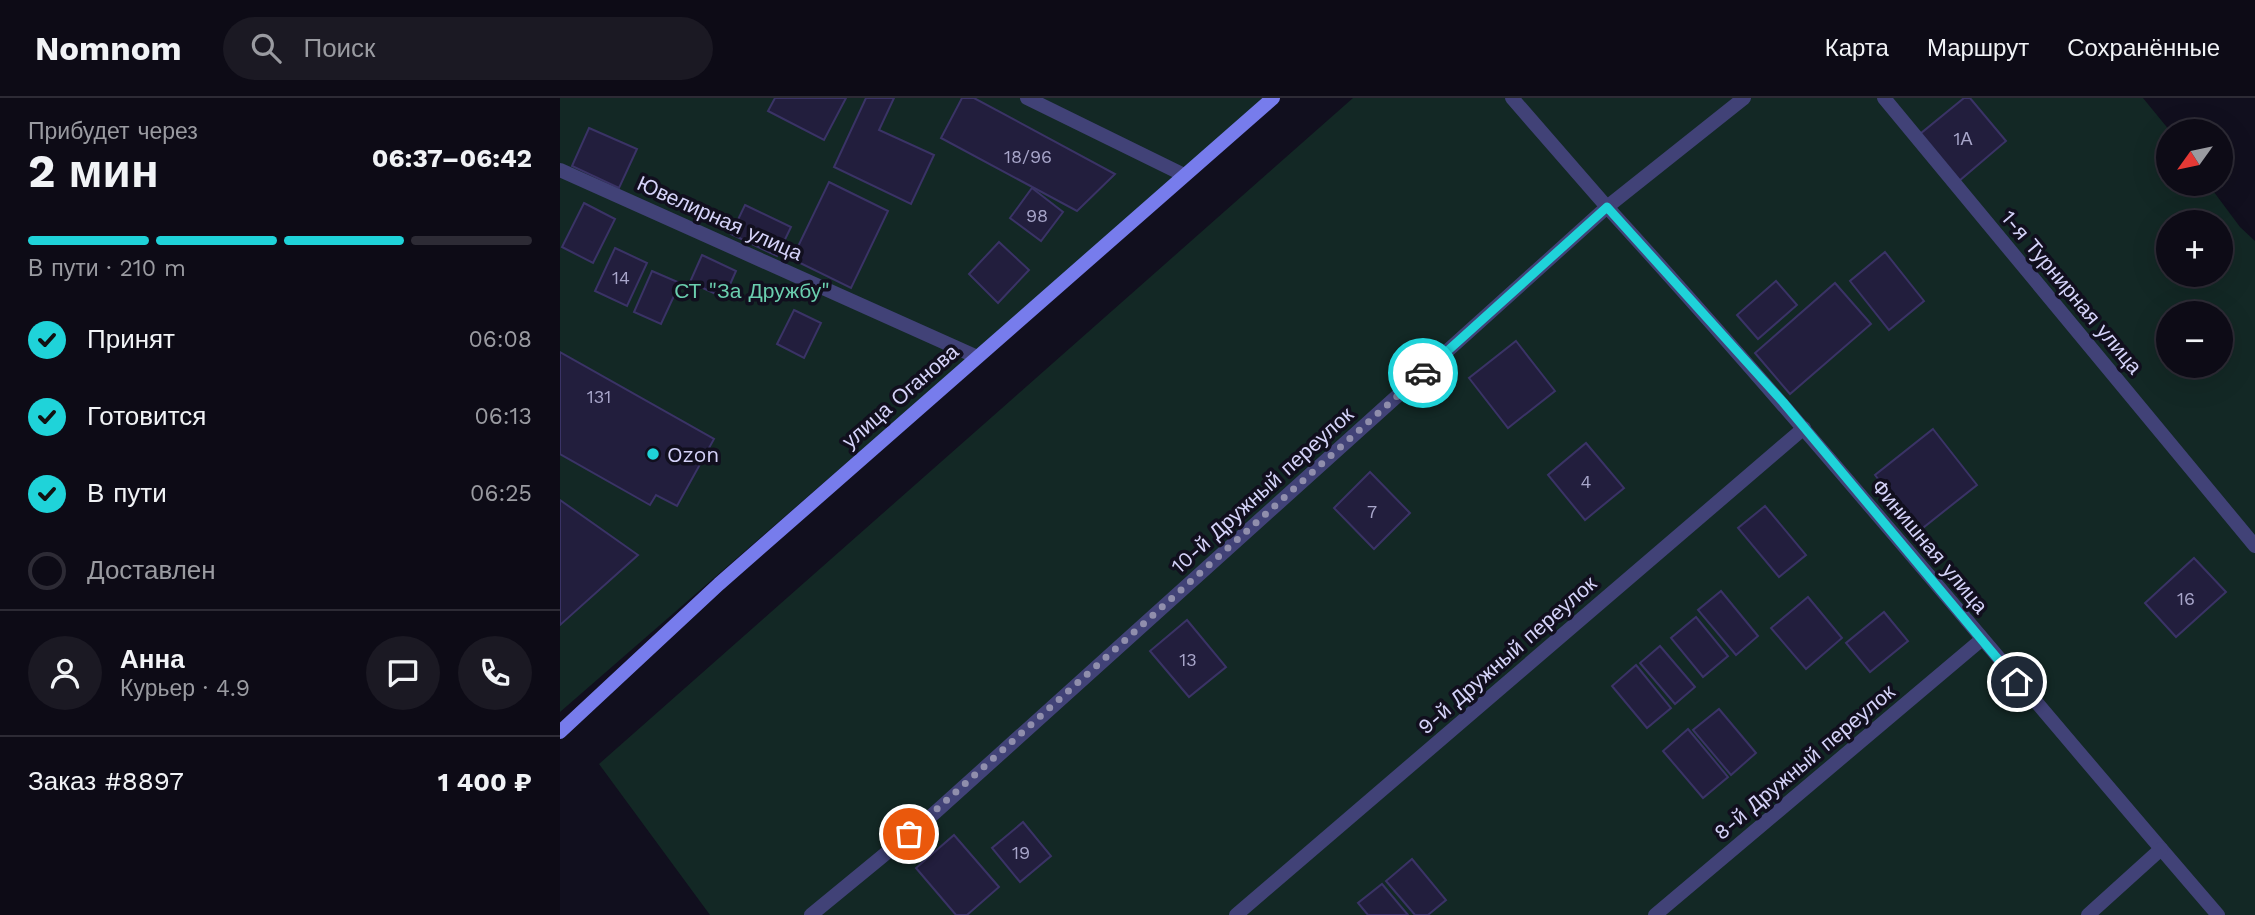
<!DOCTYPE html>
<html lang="ru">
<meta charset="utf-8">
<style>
:root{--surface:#0d0b16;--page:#1b1923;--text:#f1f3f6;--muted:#9a9ba1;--line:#2d2b35;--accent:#1fd3d9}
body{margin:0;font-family:"Work Sans",sans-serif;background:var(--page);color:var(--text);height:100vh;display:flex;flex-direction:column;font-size:26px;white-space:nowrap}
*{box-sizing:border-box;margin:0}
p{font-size:23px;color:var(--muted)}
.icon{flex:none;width:38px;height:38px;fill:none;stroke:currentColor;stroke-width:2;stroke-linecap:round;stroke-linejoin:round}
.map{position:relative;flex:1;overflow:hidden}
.side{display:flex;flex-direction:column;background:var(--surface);width:560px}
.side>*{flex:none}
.needle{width:46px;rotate:237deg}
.controls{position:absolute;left:1596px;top:21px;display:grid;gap:14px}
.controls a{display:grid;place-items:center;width:77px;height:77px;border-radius:50%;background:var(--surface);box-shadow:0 7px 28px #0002,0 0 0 2px var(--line);font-size:35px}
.pin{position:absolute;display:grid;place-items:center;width:60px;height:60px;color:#fff;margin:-30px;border:4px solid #fff;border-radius:50%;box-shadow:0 2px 7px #0007}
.courier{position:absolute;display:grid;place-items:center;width:70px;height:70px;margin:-35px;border:5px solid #1fd3d9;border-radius:50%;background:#fff;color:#222;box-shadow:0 2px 9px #0007}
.summary em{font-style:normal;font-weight:700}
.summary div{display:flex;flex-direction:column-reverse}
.summary{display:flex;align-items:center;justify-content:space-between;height:119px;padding:0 28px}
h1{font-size:46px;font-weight:700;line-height:52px}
.bar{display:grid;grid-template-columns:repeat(4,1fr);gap:10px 7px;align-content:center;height:84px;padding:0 28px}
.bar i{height:9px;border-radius:5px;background:var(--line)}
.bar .current{background:var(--accent)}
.bar p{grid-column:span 4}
.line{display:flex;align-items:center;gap:18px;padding:0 28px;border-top:2px solid var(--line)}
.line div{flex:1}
.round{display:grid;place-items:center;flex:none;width:74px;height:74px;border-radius:37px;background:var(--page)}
ol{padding:0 28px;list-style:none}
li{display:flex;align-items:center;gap:21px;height:77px}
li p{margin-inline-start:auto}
li .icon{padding:7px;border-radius:50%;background:var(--accent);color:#111;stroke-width:4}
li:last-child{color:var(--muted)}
li i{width:38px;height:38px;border:4px solid var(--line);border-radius:50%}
header{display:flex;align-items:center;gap:42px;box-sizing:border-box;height:98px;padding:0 35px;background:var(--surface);border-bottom:2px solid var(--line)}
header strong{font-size:33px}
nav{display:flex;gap:38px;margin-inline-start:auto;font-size:24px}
.search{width:490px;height:63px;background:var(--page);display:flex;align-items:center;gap:18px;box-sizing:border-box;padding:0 24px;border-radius:38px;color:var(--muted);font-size:26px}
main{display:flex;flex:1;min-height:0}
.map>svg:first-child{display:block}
</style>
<header>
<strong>Nomnom</strong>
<div class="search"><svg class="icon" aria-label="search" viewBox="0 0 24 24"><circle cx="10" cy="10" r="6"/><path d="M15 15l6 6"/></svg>Поиск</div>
<nav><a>Карта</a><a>Маршрут</a><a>Сохранённые</a></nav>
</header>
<main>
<section class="side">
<div class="summary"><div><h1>2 мин</h1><p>Прибудет через</p></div><em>06:37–06:42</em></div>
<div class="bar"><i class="current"></i><i class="current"></i><i class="current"></i><i></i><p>В пути · 210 m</p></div>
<ol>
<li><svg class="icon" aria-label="check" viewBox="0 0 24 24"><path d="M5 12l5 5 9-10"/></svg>Принят<p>06:08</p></li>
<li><svg class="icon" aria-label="check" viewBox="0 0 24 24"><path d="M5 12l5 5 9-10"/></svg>Готовится<p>06:13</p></li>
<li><svg class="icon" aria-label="check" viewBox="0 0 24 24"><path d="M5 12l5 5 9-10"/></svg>В пути<p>06:25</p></li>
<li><i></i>Доставлен</li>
</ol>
<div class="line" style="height:126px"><a class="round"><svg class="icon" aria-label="person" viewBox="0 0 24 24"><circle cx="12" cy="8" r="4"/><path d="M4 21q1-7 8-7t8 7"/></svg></a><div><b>Анна</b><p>Курьер · 4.9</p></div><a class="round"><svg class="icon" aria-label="chat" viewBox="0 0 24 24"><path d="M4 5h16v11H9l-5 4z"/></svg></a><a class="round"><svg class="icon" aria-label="phone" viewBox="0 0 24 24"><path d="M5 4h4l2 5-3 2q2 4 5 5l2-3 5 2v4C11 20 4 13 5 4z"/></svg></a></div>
<div class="line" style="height:91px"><div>Заказ #8897</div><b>1 400 ₽</b></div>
</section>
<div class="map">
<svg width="1695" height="817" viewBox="0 0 1695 817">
<rect width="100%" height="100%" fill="#110f1e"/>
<g fill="#132825" fill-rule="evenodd">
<path d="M 0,0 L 706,0 L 0,614 Z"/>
<path d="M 793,0 L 1583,0 L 1610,33 L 1608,86 L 1648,86 L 1680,129 L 1695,143 L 1695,817 L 150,817 L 39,666 ZM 1608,124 L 1661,124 L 1661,177 L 1608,177 ZM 1608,215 L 1661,215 L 1661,268 L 1608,268 Z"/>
</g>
<g fill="#221e3d" stroke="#3a3366" stroke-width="2">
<path d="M 215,0 L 286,0 L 264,42 L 208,13 Z"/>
<path d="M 306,0 L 334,0 L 319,32 L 374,57 L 351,106 L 274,69 Z"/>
<path d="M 402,0 L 414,0 L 555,76 L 517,113 L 381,40 Z"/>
<path d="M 1404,0 L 1410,0 L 1446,43 L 1399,83 L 1360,36 Z"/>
<path d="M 29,30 L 77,51 L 59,90 L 12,68 Z"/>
<path d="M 269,84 L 328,113 L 291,190 L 232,161 Z"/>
<path d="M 472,90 L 503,114 L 481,143 L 450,120 Z"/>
<path d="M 24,105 L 55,121 L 33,165 L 2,149 Z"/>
<path d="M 185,107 L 231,129 L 217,158 L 171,136 Z"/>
<path d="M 439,144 L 469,172 L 438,205 L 409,176 Z"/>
<path d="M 55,150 L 87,165 L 67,208 L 35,193 Z"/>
<path d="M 1325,154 L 1364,203 L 1329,232 L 1290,183 Z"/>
<path d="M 142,157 L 176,173 L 164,200 L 130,184 Z"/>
<path d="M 92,173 L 120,185 L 101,226 L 74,214 Z"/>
<path d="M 1216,183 L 1237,207 L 1198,241 L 1177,217 Z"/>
<path d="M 1275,185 L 1311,226 L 1230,296 L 1195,255 Z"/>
<path d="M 234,212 L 261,225 L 244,260 L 217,246 Z"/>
<path d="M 956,243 L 995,293 L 948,330 L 909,280 Z"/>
<path d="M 0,254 L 154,341 L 117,408 L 96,397 L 90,407 L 0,356 Z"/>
<path d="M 1373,331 L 1417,387 L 1359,433 L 1315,377 Z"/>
<path d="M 1026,345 L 1064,390 L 1025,422 L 988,377 Z"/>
<path d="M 810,374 L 850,415 L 814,451 L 774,410 Z"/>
<path d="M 0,402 L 78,457 L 0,527 Z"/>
<path d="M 1205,408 L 1246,457 L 1219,479 L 1178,430 Z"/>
<path d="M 1634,460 L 1666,494 L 1616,539 L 1585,505 Z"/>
<path d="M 1161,493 L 1198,538 L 1176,557 L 1138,512 Z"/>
<path d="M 1248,499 L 1282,540 L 1246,571 L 1211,530 Z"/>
<path d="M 1324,514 L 1348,543 L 1310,574 L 1286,545 Z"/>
<path d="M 1136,519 L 1168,558 L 1143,579 L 1111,540 Z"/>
<path d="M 627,522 L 666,569 L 629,599 L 590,553 Z"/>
<path d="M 1100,548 L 1135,589 L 1115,606 L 1080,565 Z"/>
<path d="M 1076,567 L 1111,610 L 1087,630 L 1052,588 Z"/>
<path d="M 1159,611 L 1196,655 L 1171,677 L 1133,632 Z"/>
<path d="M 1128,631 L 1168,679 L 1143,700 L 1103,653 Z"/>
<path d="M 463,724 L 491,758 L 460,784 L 432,750 Z"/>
<path d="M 394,737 L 439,789 L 407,817 L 396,817 L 356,770 Z"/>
<path d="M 852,761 L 886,802 L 868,817 L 855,817 L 826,783 Z"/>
<path d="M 822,786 L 848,817 L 808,817 L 798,805 Z"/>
</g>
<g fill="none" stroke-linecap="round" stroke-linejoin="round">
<g stroke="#414277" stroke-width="14">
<path d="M 467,0 L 624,77"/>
<path d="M 1324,0 L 1695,448"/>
<path d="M 0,72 L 417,259"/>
<path d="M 1047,109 C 1257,339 1454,581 1658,817"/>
<path d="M 251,817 L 369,720 L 1047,109 L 1184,0"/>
<path d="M 676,817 L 1244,330"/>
<path d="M 1095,817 L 1421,542"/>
<path d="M 1528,817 L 1601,751"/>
</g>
<path stroke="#414277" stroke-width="14" d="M 952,0 L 1047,109"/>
<path stroke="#777cec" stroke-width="14" d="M 0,634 L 159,486 L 713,0"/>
</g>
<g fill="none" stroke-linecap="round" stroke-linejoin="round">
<path stroke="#908eac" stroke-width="7" stroke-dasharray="0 12.6" d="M 349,736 L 863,275"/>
<path stroke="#1fd3d9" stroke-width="9" d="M 863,275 L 1047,109 L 1223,304 L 1457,584"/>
</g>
<circle fill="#1fd3d9" stroke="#110f1e" stroke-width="2.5" cx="93" cy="356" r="7"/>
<g text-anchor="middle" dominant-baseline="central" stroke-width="7" stroke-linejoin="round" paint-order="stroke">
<g font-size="18" fill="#a8a6ca">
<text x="1403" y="40">1А</text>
<text x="468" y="58">18/96</text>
<text x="477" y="117">98</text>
<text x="61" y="179">14</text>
<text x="39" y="298">131</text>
<text x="1026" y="383">4</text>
<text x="812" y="413">7</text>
<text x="1626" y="500">16</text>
<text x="628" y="561">13</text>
<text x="461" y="754">19</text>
</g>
<g font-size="21" fill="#d5d3f9" stroke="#110f1e">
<text transform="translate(160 120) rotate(24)">Ювелирная улица</text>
<text transform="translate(1512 194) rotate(50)">1-я Турнирная улица</text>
<text transform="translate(340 298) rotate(-41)">улица Оганова</text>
<text transform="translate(702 392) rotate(-42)">10-й Дружный переулок</text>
<text transform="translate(1370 448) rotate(50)">Финишная улица</text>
<text transform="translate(947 557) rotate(-41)">9-й Дружный переулок</text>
<text transform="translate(1244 664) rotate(-40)">8-й Дружный переулок</text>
</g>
<g font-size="21" fill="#6aceae" stroke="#110f1e">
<text x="192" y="192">СТ "За Дружбу"</text>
</g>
<g font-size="21" fill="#d5d3f9" stroke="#110f1e" text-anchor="start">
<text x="107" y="356">Ozon</text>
</g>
</g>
</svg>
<div class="controls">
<a><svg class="needle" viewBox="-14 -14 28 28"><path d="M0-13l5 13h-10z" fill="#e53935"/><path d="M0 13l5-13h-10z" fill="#9a9ba1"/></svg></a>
<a>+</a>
<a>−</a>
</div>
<div class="pin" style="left:349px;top:736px;background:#ea580c"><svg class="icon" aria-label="bag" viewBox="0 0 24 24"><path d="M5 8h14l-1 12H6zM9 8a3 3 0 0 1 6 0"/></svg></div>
<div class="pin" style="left:1457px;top:584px;background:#1f2937"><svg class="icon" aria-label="home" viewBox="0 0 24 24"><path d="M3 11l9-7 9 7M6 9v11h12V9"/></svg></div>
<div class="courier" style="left:863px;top:275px"><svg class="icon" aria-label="car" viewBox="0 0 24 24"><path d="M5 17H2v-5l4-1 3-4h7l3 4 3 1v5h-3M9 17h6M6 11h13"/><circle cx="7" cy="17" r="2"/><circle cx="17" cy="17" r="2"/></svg></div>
</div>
</main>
